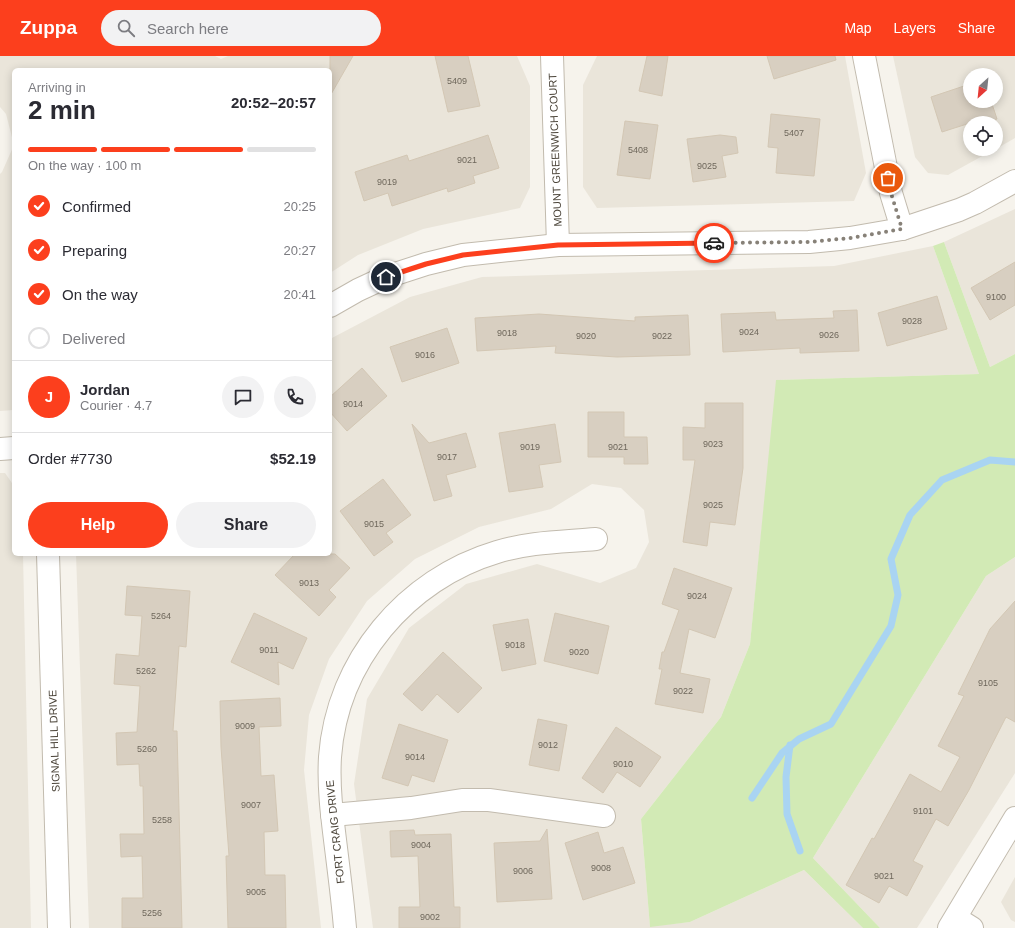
<!DOCTYPE html>
<meta charset="utf-8">
<style>
:root{--surface:#fff;--page:#f2f2f3;--text:#2b2b33;--muted:#7c7c81;--line:#e1e1e2;--accent:#fc3f1d}
body{margin:0;font-family:Helvetica,sans-serif;background:var(--page);color:var(--text);height:100vh;display:flex;flex-direction:column;font-size:15px;white-space:nowrap}
*{box-sizing:border-box;margin:0}
p{font-size:13px;color:var(--muted)}
.icon{flex:none;width:22px;height:22px;fill:none;stroke:currentColor;stroke-width:2;stroke-linecap:round;stroke-linejoin:round}
.map{position:relative;flex:1;overflow:hidden}
.side{position:absolute;left:12px;top:12px;width:320px;height:488px;display:flex;flex-direction:column;background:var(--surface);border-radius:6px;box-shadow:0 2px 10px #0003}
.side>*{flex:none}
.needle{width:26px;rotate:207deg}
.tools{position:absolute;left:963px;top:12px;display:grid;gap:8px}
.tools a{display:grid;place-items:center;width:40px;height:40px;border-radius:50%;background:var(--surface);box-shadow:0 2px 10px #0003;font-size:20px}
.pin{position:absolute;display:grid;place-items:center;width:34px;height:34px;color:#fff;margin:-17px;border:2px solid #fff;border-radius:50%;box-shadow:0 1px 4px #0007}
.courier{position:absolute;display:grid;place-items:center;width:40px;height:40px;margin:-20px;border:3px solid #fc3f1d;border-radius:50%;background:#fff;color:#222;box-shadow:0 1px 5px #0007}
.headline em{font-style:normal;font-weight:800}
.headline div{display:flex;flex-direction:column-reverse}
.headline{display:flex;align-items:center;justify-content:space-between;height:68px;padding:0 16px}
h1{font-size:26px;font-weight:800;line-height:30px}
.bar{display:grid;grid-template-columns:repeat(4,1fr);gap:6px 4px;align-content:center;height:48px;padding:0 16px}
.bar i{height:5px;border-radius:3px;background:var(--line)}
.bar .active{background:var(--accent)}
.bar p{grid-column:span 4}
.line{display:flex;align-items:center;gap:10px;padding:0 16px;border-top:1px solid var(--line)}
.line div{flex:1}
.round{display:grid;place-items:center;flex:none;width:42px;height:42px;border-radius:21px;background:var(--page)}
ol{padding:0 16px;list-style:none}
li{display:flex;align-items:center;gap:12px;height:44px}
li p{margin-inline-start:auto}
li .icon{padding:4px;border-radius:50%;background:var(--accent);color:#fff;stroke-width:4}
li:last-child{color:var(--muted)}
li i{width:22px;height:22px;border:2px solid var(--line);border-radius:50%}
.cta{display:flex;gap:8px;margin-top:auto;padding:8px 16px}
.cta a{flex:1;height:46px;border-radius:24px;background:var(--accent);color:#fff;font-size:16px;font-weight:800;line-height:46px;text-align:center}
.cta a+a{background:var(--page);color:var(--text)}
header{display:flex;align-items:center;gap:24px;box-sizing:border-box;height:56px;padding:0 20px;background:var(--accent);color:#fff}
header strong{font-size:19px}
nav{display:flex;gap:22px;margin-inline-start:auto;font-size:14px}
.search{width:280px;height:36px;background:var(--page);display:flex;align-items:center;gap:10px;box-sizing:border-box;padding:0 14px;border-radius:22px;color:var(--muted);font-size:15px}
.map>svg:first-child{display:block}
</style>
<header>
<strong>Zuppa</strong>
<div class="search"><svg class="icon" aria-label="search" viewBox="0 0 24 24"><circle cx="10" cy="10" r="6"/><path d="M15 15l6 6"/></svg>Search here</div>
<nav><a>Map</a><a>Layers</a><a>Share</a></nav>
</header>
<div class="map">
<svg width="1015" height="872" viewBox="0 0 1015 872">
<rect width="100%" height="100%" fill="#f6f3ec"/>
<g fill="#eae5da" fill-rule="evenodd">
<path d="M 0,0 L 215,0 L 221,3 L 228,0 L 517,0 L 530,30 L 530,131 L 520,152 L 423,173 L 358,199 L 330,217 L 330,14 L 14,14 L 14,354 L 0,355 L 0,118 L 2,116 L 14,89 L 6,58 L 0,51 Z"/>
<path d="M 597,0 L 845,0 L 866,117 L 854,145 L 597,152 L 583,131 L 583,29 Z"/>
<path d="M 893,0 L 1015,0 L 1015,82 L 996,93 L 996,67 L 970,67 L 970,93 L 995,93 L 948,119 L 928,117 L 915,101 ZM 970,19 L 996,19 L 996,45 L 970,45 Z"/>
<path d="M 1015,153 L 1015,298 L 990,311 L 944,186 Z"/>
<path d="M 933,190 L 979,318 L 777,324 L 750,588 L 721,661 L 641,763 L 650,870 L 690,866 L 804,814 L 863,872 L 373,872 L 354,728 L 367,643 L 409,572 L 466,528 L 537,508 L 600,527 L 636,512 L 649,486 L 644,454 L 621,432 L 592,428 L 551,453 L 479,471 L 415,503 L 367,545 L 329,603 L 309,659 L 304,714 L 321,872 L 89,872 L 76,498 L 330,498 L 330,283 L 410,241 L 482,221 L 834,210 Z"/>
<path d="M 0,417 L 5,417 L 14,430 L 14,498 L 23,498 L 31,872 L 0,872 Z"/>
<path d="M 1015,501 L 1015,717 L 917,872 L 880,872 L 813,802 L 986,520 Z"/>
<path d="M 1015,821 L 1015,866 L 1011,864 L 1001,846 Z"/>
</g>
<path fill="#d2eab5" d="M 944,186 L 990,311 L 1015,298 L 1015,501 L 986,520 L 813,802 L 880,872 L 863,872 L 804,814 L 690,866 L 650,871 L 641,763 L 721,661 L 750,588 L 776,324 L 979,318 L 933,190 Z"/>
<g fill="none" stroke-linecap="round" stroke-linejoin="round">
<g stroke="#a9d4f2" stroke-width="7">
<path d="M 790,689 L 786,721 L 787,758 L 800,795"/>
<path d="M 752,742 L 782,697 L 799,683 L 831,668 L 891,570 L 898,539 L 891,503 L 910,459 L 942,424 L 990,404 L 1015,406"/>
</g>
</g>
<g fill="#d8cfc1" stroke="#d3c7b4">
<path d="M 330,0 L 353,0 L 330,40 Z"/>
<path d="M 435,0 L 468,0 L 480,50 L 448,56 Z"/>
<path d="M 647,0 L 668,0 L 662,40 L 639,35 Z"/>
<path d="M 767,0 L 835,0 L 836,4 L 774,23 Z"/>
<path d="M 970,28 L 970,45 L 991,45 L 997,63 L 986,67 L 970,67 L 942,76 L 931,41 Z"/>
<path d="M 771,58 L 820,63 L 814,120 L 776,117 L 778,92 L 768,91 Z"/>
<path d="M 625,65 L 658,69 L 650,123 L 617,119 Z"/>
<path d="M 488,79 L 499,112 L 473,120 L 475,127 L 448,136 L 447,132 L 392,150 L 388,137 L 364,145 L 355,116 L 407,99 L 409,105 Z"/>
<path d="M 720,79 L 736,81 L 738,97 L 722,100 L 726,121 L 693,126 L 687,83 Z"/>
<path d="M 1015,206 L 1015,249 L 990,264 L 971,232 Z"/>
<path d="M 937,240 L 947,273 L 887,290 L 878,257 Z"/>
<path d="M 857,254 L 859,295 L 800,297 L 800,292 L 723,296 L 721,258 L 775,256 L 776,264 L 834,262 L 833,255 Z"/>
<path d="M 539,258 L 635,265 L 635,261 L 688,259 L 690,299 L 617,301 L 555,297 L 556,290 L 477,295 L 475,262 Z"/>
<path d="M 447,272 L 459,307 L 402,326 L 390,291 Z"/>
<path d="M 362,312 L 387,340 L 347,375 L 330,356 L 330,341 Z"/>
<path d="M 705,347 L 743,347 L 743,412 L 735,469 L 710,466 L 707,490 L 683,486 L 695,404 L 683,404 L 683,371 L 705,372 Z"/>
<path d="M 588,356 L 624,356 L 624,381 L 647,381 L 648,408 L 624,408 L 624,401 L 588,401 Z"/>
<path d="M 412,368 L 429,387 L 466,377 L 476,411 L 446,419 L 452,440 L 434,445 Z"/>
<path d="M 555,368 L 561,406 L 539,409 L 543,431 L 509,436 L 499,377 Z"/>
<path d="M 383,423 L 411,459 L 386,477 L 393,486 L 374,500 L 340,455 Z"/>
<path d="M 295,498 L 335,498 L 350,512 L 329,534 L 336,541 L 319,560 L 275,519 Z"/>
<path d="M 674,512 L 732,532 L 715,582 L 689,573 L 680,617 L 710,623 L 703,657 L 655,648 L 662,613 L 659,613 L 662,596 L 664,596 L 679,554 L 662,548 Z"/>
<path d="M 127,530 L 190,535 L 186,591 L 179,590 L 173,675 L 177,675 L 182,872 L 122,872 L 122,842 L 143,842 L 142,800 L 121,801 L 120,778 L 144,778 L 143,730 L 140,730 L 139,708 L 117,709 L 116,677 L 137,676 L 140,630 L 114,628 L 116,598 L 139,600 L 142,560 L 125,559 Z"/>
<path d="M 1015,545 L 1015,666 L 1006,661 L 969,734 L 948,770 L 936,763 L 913,805 L 923,810 L 907,840 L 889,830 L 879,847 L 846,829 L 872,782 L 874,783 L 910,718 L 941,736 L 960,701 L 938,690 L 964,640 L 958,638 L 990,573 Z"/>
<path d="M 254,557 L 307,582 L 293,613 L 278,606 L 279,629 L 231,606 Z"/>
<path d="M 555,557 L 609,570 L 598,618 L 544,605 Z"/>
<path d="M 528,563 L 536,608 L 502,615 L 493,569 Z"/>
<path d="M 443,596 L 482,632 L 458,657 L 437,638 L 422,655 L 403,638 Z"/>
<path d="M 280,642 L 281,670 L 259,671 L 261,720 L 274,719 L 278,775 L 264,776 L 265,819 L 285,819 L 286,872 L 228,872 L 226,800 L 229,800 L 221,691 L 220,645 Z"/>
<path d="M 538,663 L 567,669 L 559,715 L 529,709 Z"/>
<path d="M 399,668 L 448,684 L 434,726 L 412,719 L 408,730 L 382,722 Z"/>
<path d="M 616,671 L 661,701 L 640,731 L 617,716 L 603,737 L 582,722 Z"/>
<path d="M 547,773 L 552,843 L 497,846 L 494,787 L 540,785 Z"/>
<path d="M 414,774 L 415,779 L 451,778 L 454,851 L 460,851 L 460,872 L 399,872 L 399,851 L 420,851 L 418,800 L 391,801 L 390,775 Z"/>
<path d="M 598,776 L 604,797 L 623,791 L 635,827 L 583,844 L 565,787 Z"/>
</g>
<g fill="none" stroke-linecap="round" stroke-linejoin="round">
<defs>
<g id="minor">
<path d="M 552,0 L 558,189"/>
<path d="M 864,0 L 891,137 L 902,173"/>
<path d="M 330,250 L 358,234 L 386,221 L 426,208 L 463,199 L 558,189 L 809,186 L 850,182 L 902,173 L 959,154 L 975,147 L 1015,125"/>
<path d="M 0,393 L 14,392"/>
<path d="M 48,498 L 59,872"/>
<path d="M 332,759 L 411,752 L 462,744 L 489,744 L 604,760"/>
<path d="M 956,862 L 972,872"/>
<path d="M 345,872 C 343,848 340,824 337,800 C 333,767 328,734 330,701 C 337,605 406,523 497,496 C 529,486 563,486 596,483"/>
<path d="M 949,872 L 1015,762"/>
</g>
</defs>
<use href="#minor" stroke="#c2bbae" stroke-width="24"/>
<use href="#minor" stroke="#fff" stroke-width="22"/>
</g>
<g fill="none" stroke-linecap="round" stroke-linejoin="round">
<path stroke="#878178" stroke-width="4" stroke-dasharray="0 7.2" d="M 714,187 L 809,186 L 850,182 L 902,173 L 891,137 L 888,122"/>
<path stroke="#fc3f1d" stroke-width="5" d="M 386,221 L 426,208 L 463,199 L 558,189 L 714,187"/>
</g>
<g text-anchor="middle" dominant-baseline="central" stroke-width="3" stroke-linejoin="round" paint-order="stroke">
<g font-size="9" fill="#6e675b">
<text x="457" y="25">5409</text>
<text x="794" y="77">5407</text>
<text x="638" y="94">5408</text>
<text x="467" y="104">9021</text>
<text x="707" y="110">9025</text>
<text x="387" y="126">9019</text>
<text x="996" y="241">9100</text>
<text x="912" y="265">9028</text>
<text x="749" y="276">9024</text>
<text x="507" y="277">9018</text>
<text x="829" y="279">9026</text>
<text x="586" y="280">9020</text>
<text x="662" y="280">9022</text>
<text x="425" y="299">9016</text>
<text x="353" y="348">9014</text>
<text x="713" y="388">9023</text>
<text x="530" y="391">9019</text>
<text x="618" y="391">9021</text>
<text x="447" y="401">9017</text>
<text x="713" y="449">9025</text>
<text x="374" y="468">9015</text>
<text x="309" y="527">9013</text>
<text x="697" y="540">9024</text>
<text x="161" y="560">5264</text>
<text x="515" y="589">9018</text>
<text x="269" y="594">9011</text>
<text x="579" y="596">9020</text>
<text x="146" y="615">5262</text>
<text x="988" y="627">9105</text>
<text x="683" y="635">9022</text>
<text x="245" y="670">9009</text>
<text x="548" y="689">9012</text>
<text x="147" y="693">5260</text>
<text x="415" y="701">9014</text>
<text x="623" y="708">9010</text>
<text x="251" y="749">9007</text>
<text x="923" y="755">9101</text>
<text x="162" y="764">5258</text>
<text x="421" y="789">9004</text>
<text x="601" y="812">9008</text>
<text x="523" y="815">9006</text>
<text x="884" y="820">9021</text>
<text x="256" y="836">9005</text>
<text x="152" y="857">5256</text>
<text x="430" y="861">9002</text>
</g>
<g font-size="11" fill="#4b4439" stroke="#fff">
<text transform="translate(555 94) rotate(-92)">MOUNT GREENWICH COURT</text>
<text transform="translate(54 685) rotate(-92)">SIGNAL HILL DRIVE</text>
<text transform="translate(335 776) rotate(-96)">FORT CRAIG DRIVE</text>
</g>
</g>
</svg>
<div class="tools">
<a><svg class="needle" viewBox="-14 -14 28 28"><path d="M0-13l5 13h-10z" fill="#e53935"/><path d="M0 13l5-13h-10z" fill="#7c7c81"/></svg></a>
<a><svg class="icon" aria-label="locate" viewBox="0 0 24 24"><circle cx="12" cy="12" r="6"/><path d="M12 2v4M12 18v4M2 12h4M18 12h4"/></svg></a>
</div>
<div class="pin" style="left:888px;top:122px;background:#ea580c"><svg class="icon" aria-label="bag" viewBox="0 0 24 24"><path d="M5 8h14l-1 12H6zM9 8a3 3 0 0 1 6 0"/></svg></div>
<div class="pin" style="left:386px;top:221px;background:#1f2937"><svg class="icon" aria-label="home" viewBox="0 0 24 24"><path d="M3 11l9-7 9 7M6 9v11h12V9"/></svg></div>
<div class="courier" style="left:714px;top:187px"><svg class="icon" aria-label="car" viewBox="0 0 24 24"><path d="M5 17H2v-5l4-1 3-4h7l3 4 3 1v5h-3M9 17h6M6 11h13"/><circle cx="7" cy="17" r="2"/><circle cx="17" cy="17" r="2"/></svg></div>
<section class="side">
<div class="headline"><div><h1>2 min</h1><p>Arriving in</p></div><em>20:52–20:57</em></div>
<div class="bar"><i class="active"></i><i class="active"></i><i class="active"></i><i></i><p>On the way · 100 m</p></div>
<ol>
<li><svg class="icon" aria-label="check" viewBox="0 0 24 24"><path d="M5 12l5 5 9-10"/></svg>Confirmed<p>20:25</p></li>
<li><svg class="icon" aria-label="check" viewBox="0 0 24 24"><path d="M5 12l5 5 9-10"/></svg>Preparing<p>20:27</p></li>
<li><svg class="icon" aria-label="check" viewBox="0 0 24 24"><path d="M5 12l5 5 9-10"/></svg>On the way<p>20:41</p></li>
<li><i></i>Delivered</li>
</ol>
<div class="line" style="height:72px"><b class="round" style="background:var(--accent);color:#fff">J</b><div><b>Jordan</b><p>Courier · 4.7</p></div><a class="round"><svg class="icon" aria-label="chat" viewBox="0 0 24 24"><path d="M4 5h16v11H9l-5 4z"/></svg></a><a class="round"><svg class="icon" aria-label="phone" viewBox="0 0 24 24"><path d="M5 4h4l2 5-3 2q2 4 5 5l2-3 5 2v4C11 20 4 13 5 4z"/></svg></a></div>
<div class="line" style="height:52px"><div>Order #7730</div><b>$52.19</b></div>
<div class="cta"><a>Help</a><a>Share</a></div>
</section>
</div>
